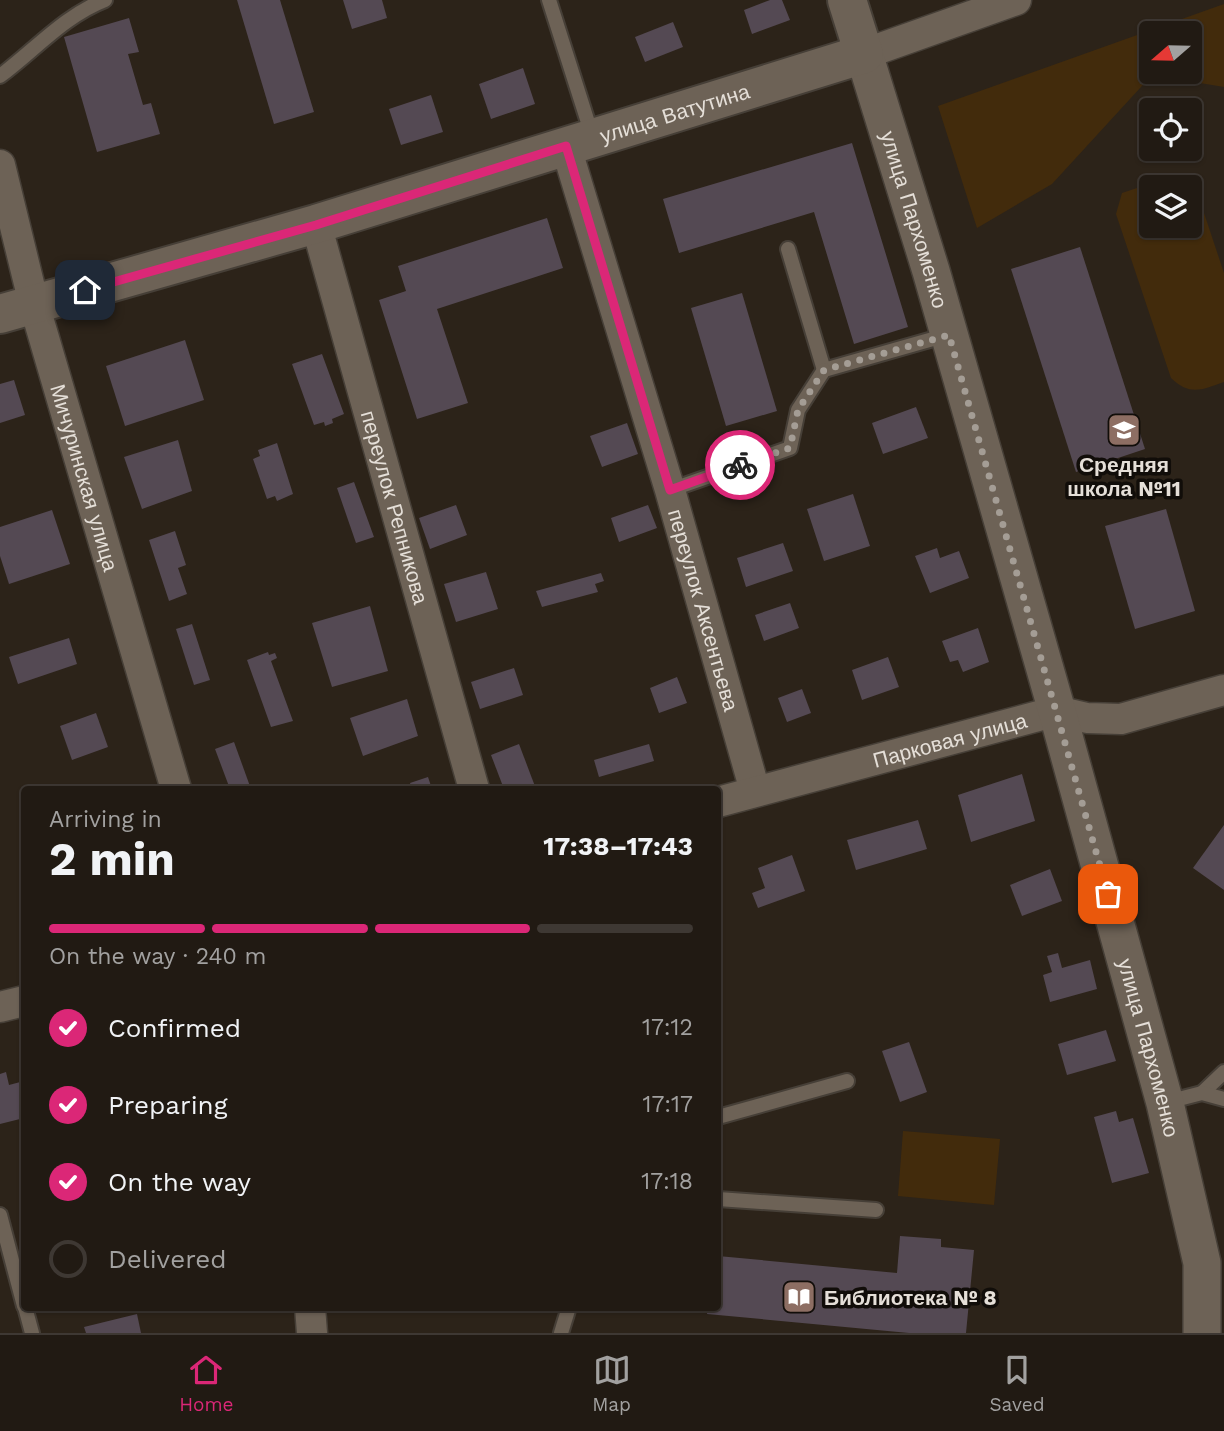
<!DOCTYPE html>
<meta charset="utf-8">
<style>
:root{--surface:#211a13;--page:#2d2721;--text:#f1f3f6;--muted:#a2a1a0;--line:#3e3833;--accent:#db2777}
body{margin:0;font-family:"Work Sans",sans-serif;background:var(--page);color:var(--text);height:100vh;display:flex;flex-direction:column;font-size:26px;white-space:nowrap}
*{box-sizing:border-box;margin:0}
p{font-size:23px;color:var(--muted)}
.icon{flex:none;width:38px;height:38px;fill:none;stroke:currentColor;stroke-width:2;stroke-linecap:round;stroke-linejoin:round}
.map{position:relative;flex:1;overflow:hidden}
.details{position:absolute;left:21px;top:786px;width:700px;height:525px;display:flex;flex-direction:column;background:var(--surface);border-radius:7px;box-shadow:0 2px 5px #0004,0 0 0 2px var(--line)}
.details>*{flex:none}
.needle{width:46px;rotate:250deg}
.controls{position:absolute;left:1139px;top:21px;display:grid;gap:14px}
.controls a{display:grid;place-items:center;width:63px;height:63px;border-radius:7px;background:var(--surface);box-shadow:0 2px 5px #0004,0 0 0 2px var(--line);font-size:35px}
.pin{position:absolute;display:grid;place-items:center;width:60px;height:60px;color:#fff;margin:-30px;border-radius:14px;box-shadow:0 4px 10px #0006}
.courier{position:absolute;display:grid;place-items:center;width:70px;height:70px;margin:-35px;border:5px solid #db2777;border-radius:50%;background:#fff;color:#222;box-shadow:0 2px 9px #0007}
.head em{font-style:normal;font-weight:700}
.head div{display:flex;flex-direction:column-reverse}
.head{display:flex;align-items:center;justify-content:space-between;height:119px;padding:0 28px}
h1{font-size:46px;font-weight:700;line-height:52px}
.bar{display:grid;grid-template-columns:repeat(4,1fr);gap:10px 7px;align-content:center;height:84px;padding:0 28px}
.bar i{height:9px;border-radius:5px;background:var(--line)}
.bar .on{background:var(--accent)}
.bar p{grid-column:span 4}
ol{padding:0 28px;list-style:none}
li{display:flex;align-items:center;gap:21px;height:77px}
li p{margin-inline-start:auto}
li .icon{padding:7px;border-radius:50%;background:var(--accent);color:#fff;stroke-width:4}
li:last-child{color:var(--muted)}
li i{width:38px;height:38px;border:4px solid var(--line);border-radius:50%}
.tabs{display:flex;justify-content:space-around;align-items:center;height:98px;border-top:2px solid var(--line);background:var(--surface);font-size:19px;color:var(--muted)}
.tabs a{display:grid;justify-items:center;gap:4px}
.tabs .on{color:var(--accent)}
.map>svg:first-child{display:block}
</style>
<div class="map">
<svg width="1224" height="1333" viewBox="0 0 1224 1333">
<rect width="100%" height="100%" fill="#2c2319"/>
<g fill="#422b0c" fill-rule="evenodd">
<path d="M 1224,4 L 1224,87 L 1152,75 L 1052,184 L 977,228 L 938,106 ZM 1190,33 L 1190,72 L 1152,72 L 1152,33 Z"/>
<path d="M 1176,175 L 1198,195 L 1224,273 L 1224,382 C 1201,390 1190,396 1171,378 L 1116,214 L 1122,193 ZM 1152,187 L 1190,187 L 1190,226 L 1152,226 Z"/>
<path d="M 903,1131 L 1000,1139 L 994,1205 L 898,1196 Z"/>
</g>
<g fill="#544953">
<path d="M 237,0 L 280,0 L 314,112 L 274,124 Z"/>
<path d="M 343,0 L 382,0 L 387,18 L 352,29 Z"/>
<path d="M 770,0 L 782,0 L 790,20 L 752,34 L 744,10 Z"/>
<path d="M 129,18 L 139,52 L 128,54 L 143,105 L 151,103 L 160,134 L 97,152 L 64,37 Z"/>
<path d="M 673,22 L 683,47 L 645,62 L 635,37 Z"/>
<path d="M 523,68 L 535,104 L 491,119 L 479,84 Z"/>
<path d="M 431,95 L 443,132 L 401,145 L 389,109 Z"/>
<path d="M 852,143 L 908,327 L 854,344 L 814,212 L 679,253 L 663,199 Z"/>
<path d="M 547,218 L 563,268 L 437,309 L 468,403 L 417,419 L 379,300 L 406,291 L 398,266 Z"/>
<path d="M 1080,247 L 1145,449 L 1076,472 L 1011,269 Z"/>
<path d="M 742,293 L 777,411 L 726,426 L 691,308 Z"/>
<path d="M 185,340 L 204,400 L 125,426 L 106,366 Z"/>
<path d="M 322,354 L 344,414 L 332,419 L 333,423 L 325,426 L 324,422 L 314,425 L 292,364 Z"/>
<path d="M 14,380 L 25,415 L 0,423 L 0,384 Z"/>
<path d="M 916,407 L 928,438 L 883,454 L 872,423 Z"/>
<path d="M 627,423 L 638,454 L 602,467 L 590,436 Z"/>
<path d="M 178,440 L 192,491 L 142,509 L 124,457 Z"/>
<path d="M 277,443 L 293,494 L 277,501 L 275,496 L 267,499 L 253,459 L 260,456 L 258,450 Z"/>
<path d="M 354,482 L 374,537 L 356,543 L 337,488 Z"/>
<path d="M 853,494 L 870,546 L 824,561 L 807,509 Z"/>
<path d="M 456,505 L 467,535 L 430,549 L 419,518 Z"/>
<path d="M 648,505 L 657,528 L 619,542 L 611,518 Z"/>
<path d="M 1166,509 L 1195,611 L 1135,629 L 1105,526 Z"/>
<path d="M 52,510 L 70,564 L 9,584 L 0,556 L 0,527 Z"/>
<path d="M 175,531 L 186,565 L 178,568 L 187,594 L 169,601 L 149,540 Z"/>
<path d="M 783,543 L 793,571 L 746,587 L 737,558 Z"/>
<path d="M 937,548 L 940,558 L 959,551 L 969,578 L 930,593 L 915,556 Z"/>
<path d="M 486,572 L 498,609 L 456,622 L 444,584 Z"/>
<path d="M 601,573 L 604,581 L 595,584 L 598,592 L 542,607 L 536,591 Z"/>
<path d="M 790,603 L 799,628 L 764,641 L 755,615 Z"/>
<path d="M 370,606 L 388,671 L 332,687 L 312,623 Z"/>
<path d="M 192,624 L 210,680 L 194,685 L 176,629 Z"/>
<path d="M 978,628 L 989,662 L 963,672 L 958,660 L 950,662 L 942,641 Z"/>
<path d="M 69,638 L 77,664 L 18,684 L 9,657 Z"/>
<path d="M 268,652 L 269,655 L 275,653 L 277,658 L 271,661 L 293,721 L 271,727 L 247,660 Z"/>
<path d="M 888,657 L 899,687 L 862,700 L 852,670 Z"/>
<path d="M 514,668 L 523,695 L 480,709 L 471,682 Z"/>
<path d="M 677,677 L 687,703 L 659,713 L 650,688 Z"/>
<path d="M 802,689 L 811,713 L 787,722 L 778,698 Z"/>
<path d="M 407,699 L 418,736 L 363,756 L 350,718 Z"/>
<path d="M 96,713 L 108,747 L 72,760 L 60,726 Z"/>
<path d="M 234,742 L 251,789 L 230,789 L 215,749 Z"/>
<path d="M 519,744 L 536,789 L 504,789 L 491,755 Z"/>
<path d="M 649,744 L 654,761 L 599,777 L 594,760 Z"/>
<path d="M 1022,774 L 1035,821 L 971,842 L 958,795 Z"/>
<path d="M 428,777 L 432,789 L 412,789 L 410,783 Z"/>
<path d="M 918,820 L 927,849 L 856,870 L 847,840 Z"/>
<path d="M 1224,825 L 1224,890 L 1193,868 Z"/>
<path d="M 792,855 L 805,891 L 758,908 L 752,893 L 765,888 L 758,868 Z"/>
<path d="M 1050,869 L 1062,901 L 1022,916 L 1010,885 Z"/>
<path d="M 1058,953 L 1062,968 L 1090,960 L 1097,989 L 1050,1002 L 1043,975 L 1052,972 L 1047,956 Z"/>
<path d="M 1106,1030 L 1116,1061 L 1067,1075 L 1058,1044 Z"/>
<path d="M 909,1042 L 927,1092 L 900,1102 L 882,1051 Z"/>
<path d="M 6,1072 L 9,1085 L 24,1081 L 24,1118 L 0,1124 L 0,1074 Z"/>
<path d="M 1116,1111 L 1119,1122 L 1133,1118 L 1149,1173 L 1112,1183 L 1094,1117 Z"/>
<path d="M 900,1236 L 941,1239 L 941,1247 L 974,1250 L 966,1333 L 909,1333 L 707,1314 L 708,1307 L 718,1307 L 718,1256 L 897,1273 Z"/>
<path d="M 137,1314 L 141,1333 L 86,1333 L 84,1327 Z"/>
</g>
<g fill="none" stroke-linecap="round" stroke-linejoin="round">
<defs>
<g id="service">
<path d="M 549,0 L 592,135"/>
<path d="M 0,76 C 35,50 64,16 105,0"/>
<path d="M 788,249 L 824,370 L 947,335"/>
<path d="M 670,490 L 790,448 L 798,410 L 824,370"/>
<path d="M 1202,1093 L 1224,1072"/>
<path d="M 1167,1102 L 1202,1093 L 1224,1099"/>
<path d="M 718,1117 L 847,1081"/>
<path d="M 718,1199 L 876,1210"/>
<path d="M 0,1215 L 24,1306"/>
<path d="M 25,1307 L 32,1333"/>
<path d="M 561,1333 L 569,1307"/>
</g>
<g id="minor">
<path d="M 864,54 L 1016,0"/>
<path id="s1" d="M 566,147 L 670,490 L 755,791"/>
<path id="s2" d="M 0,165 L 34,304 L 176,789"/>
<path id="s3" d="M 316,224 L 474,789"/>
<path id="s4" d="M 718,802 L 1057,711 L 1087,718 L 1121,719 L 1224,690"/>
<path d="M 0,1007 L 24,1001"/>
<path d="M 310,1307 L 312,1333"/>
</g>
<g id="tertiary">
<path id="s5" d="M 864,54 L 931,271 L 1057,711 L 1165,1103 L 1202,1263 L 1202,1333"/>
</g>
<g id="secondary">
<path id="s6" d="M 0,314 L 316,224 L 864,54 L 847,0"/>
</g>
</defs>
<use href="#service" stroke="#463f37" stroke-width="18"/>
<use href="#minor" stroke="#463f37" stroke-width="33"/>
<use href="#tertiary" stroke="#463f37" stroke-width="40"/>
<use href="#secondary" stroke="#463f37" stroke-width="42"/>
<use href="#service" stroke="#6d6256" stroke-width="14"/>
<use href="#minor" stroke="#6d6256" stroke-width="30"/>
<use href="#tertiary" stroke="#6d6256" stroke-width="37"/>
<use href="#secondary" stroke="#6d6256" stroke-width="38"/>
</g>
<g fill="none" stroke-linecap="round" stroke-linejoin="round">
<path stroke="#a49d95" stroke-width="7" stroke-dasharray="0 12.6" d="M 740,465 L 790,448 L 798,410 L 824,370 L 949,335 L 1108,894"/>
<path stroke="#db2777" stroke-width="9" d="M 85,290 L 316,225 L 566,146 L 670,490 L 740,465"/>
</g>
<defs>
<symbol id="school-square" viewBox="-11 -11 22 22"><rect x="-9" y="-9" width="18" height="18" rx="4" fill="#8d6e63" stroke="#110d09"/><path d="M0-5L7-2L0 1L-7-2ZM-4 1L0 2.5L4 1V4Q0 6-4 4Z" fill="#fff"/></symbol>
<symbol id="library-square" viewBox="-11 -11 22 22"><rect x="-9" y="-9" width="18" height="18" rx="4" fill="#8d6e63" stroke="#110d09"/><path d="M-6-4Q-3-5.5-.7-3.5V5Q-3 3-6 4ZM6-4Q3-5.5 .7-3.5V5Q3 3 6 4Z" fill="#fff"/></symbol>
</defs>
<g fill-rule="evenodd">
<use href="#school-square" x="1105" y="411" width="38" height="38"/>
<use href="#library-square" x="780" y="1278" width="38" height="38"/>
</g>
<g text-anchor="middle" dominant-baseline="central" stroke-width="7" stroke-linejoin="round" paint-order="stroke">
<g font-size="21" fill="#e5dfd8" stroke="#110d09">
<text stroke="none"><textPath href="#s6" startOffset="704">улица Ватутина</textPath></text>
<text stroke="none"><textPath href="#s5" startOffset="173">улица Пархоменко</textPath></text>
<text stroke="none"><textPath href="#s2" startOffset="324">Мичуринская улица</textPath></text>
<text stroke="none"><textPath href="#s3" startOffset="294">переулок Репникова</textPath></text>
<text stroke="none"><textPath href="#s1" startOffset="483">переулок Аксентьева</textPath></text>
<text stroke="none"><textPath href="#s4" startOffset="240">Парковая улица</textPath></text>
<text stroke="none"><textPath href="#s5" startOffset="1034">улица Пархоменко</textPath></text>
</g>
<g font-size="21" font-weight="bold" fill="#e5dfd8" stroke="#110d09">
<text x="1124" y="464">Средняя<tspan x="1124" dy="24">школа №11</tspan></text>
<text x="824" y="1297" text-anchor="start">Библиотека № 8</text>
</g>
</g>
</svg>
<div class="controls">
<a><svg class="needle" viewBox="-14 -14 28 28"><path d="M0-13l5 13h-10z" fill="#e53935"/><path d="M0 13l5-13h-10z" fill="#a2a1a0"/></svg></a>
<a><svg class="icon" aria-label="locate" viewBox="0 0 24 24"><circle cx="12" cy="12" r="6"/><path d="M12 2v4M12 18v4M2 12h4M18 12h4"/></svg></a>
<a><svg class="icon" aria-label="layers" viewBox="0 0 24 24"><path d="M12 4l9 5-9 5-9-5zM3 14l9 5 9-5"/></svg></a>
</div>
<div class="pin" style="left:1108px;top:894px;background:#ea580c"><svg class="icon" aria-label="bag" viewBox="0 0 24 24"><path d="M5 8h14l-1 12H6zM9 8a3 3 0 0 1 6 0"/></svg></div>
<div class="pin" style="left:85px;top:290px;background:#1f2937"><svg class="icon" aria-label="home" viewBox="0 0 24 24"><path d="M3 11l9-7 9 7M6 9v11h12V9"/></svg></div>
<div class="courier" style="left:740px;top:465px"><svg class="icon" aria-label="bike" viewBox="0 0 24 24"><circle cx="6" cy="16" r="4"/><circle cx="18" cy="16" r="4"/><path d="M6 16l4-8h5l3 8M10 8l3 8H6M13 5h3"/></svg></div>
<section class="details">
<div class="head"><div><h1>2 min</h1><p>Arriving in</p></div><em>17:38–17:43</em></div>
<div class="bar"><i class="on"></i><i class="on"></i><i class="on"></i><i></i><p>On the way · 240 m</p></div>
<ol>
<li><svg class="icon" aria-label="check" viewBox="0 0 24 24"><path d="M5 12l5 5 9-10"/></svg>Confirmed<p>17:12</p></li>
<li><svg class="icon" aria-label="check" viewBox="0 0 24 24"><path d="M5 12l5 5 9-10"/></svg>Preparing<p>17:17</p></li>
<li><svg class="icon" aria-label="check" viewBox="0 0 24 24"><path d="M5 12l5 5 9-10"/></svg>On the way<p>17:18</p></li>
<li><i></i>Delivered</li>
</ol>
</section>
</div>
<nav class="tabs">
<a class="on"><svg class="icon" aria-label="home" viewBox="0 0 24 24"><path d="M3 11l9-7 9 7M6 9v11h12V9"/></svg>Home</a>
<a><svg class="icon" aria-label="map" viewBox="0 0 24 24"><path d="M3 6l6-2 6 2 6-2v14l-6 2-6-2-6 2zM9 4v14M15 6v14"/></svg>Map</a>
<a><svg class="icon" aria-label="saved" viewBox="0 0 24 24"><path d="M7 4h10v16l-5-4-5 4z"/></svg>Saved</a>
</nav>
